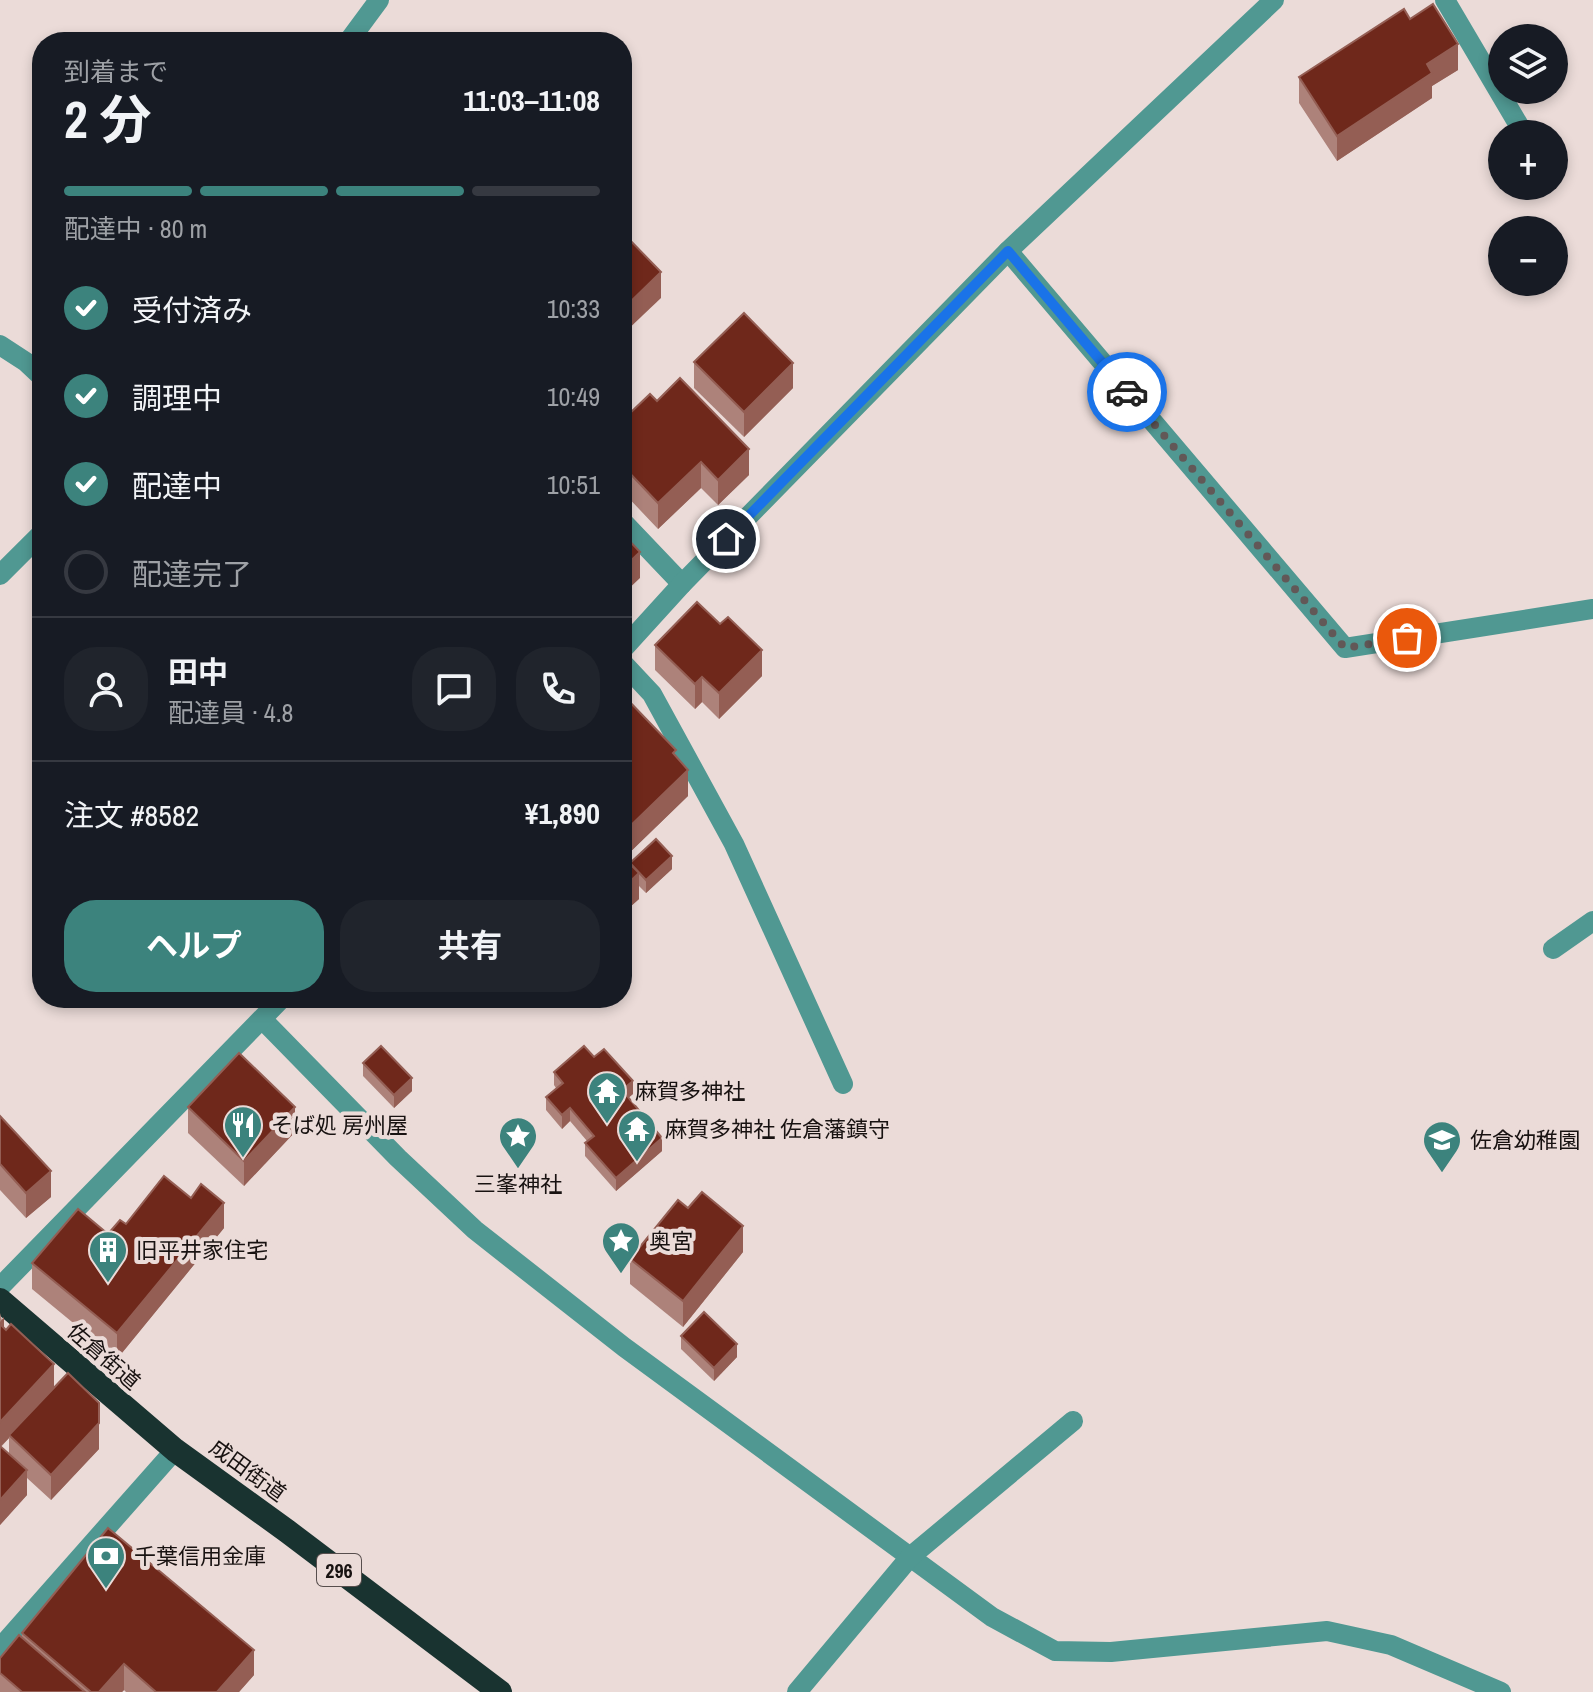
<!DOCTYPE html>
<html lang="ja">
<meta charset="utf-8">
<style>
:root{--surface:#171b24;--page:#20242c;--text:#f1f3f6;--muted:#9ea1a6;--line:#363941;--accent:#3c837d}
body{margin:0;font-family:"Archivo Narrow","Noto Sans JP",sans-serif;background:var(--page);color:var(--text);height:100vh;display:flex;flex-direction:column;font-size:30px;white-space:nowrap}
*{box-sizing:border-box;margin:0}
p{font-size:26px;color:var(--muted)}
.icon{flex:none;width:44px;height:44px;fill:none;stroke:currentColor;stroke-width:2;stroke-linecap:round;stroke-linejoin:round}
.map{position:relative;flex:1;overflow:hidden}
.drawer{position:absolute;left:32px;top:32px;width:600px;height:976px;display:flex;flex-direction:column;background:var(--surface);border-radius:32px;box-shadow:0 4px 12px #0003}
.drawer>*{flex:none}
.fabs{position:absolute;left:1488px;top:24px;display:grid;gap:16px}
.fabs a{display:grid;place-items:center;width:80px;height:80px;border-radius:50%;background:var(--surface);box-shadow:0 4px 12px #0003;font-size:40px}
.pin{position:absolute;display:grid;place-items:center;width:68px;height:68px;color:#fff;margin:-34px;border:4px solid #fff;border-radius:50%;box-shadow:0 2px 8px #0007}
.courier{position:absolute;display:grid;place-items:center;width:80px;height:80px;margin:-40px;border:6px solid #1a73e8;border-radius:50%;background:#fff;color:#222;box-shadow:0 2px 10px #0007}
.head em{font-style:normal;font-weight:700}
.head div{display:flex;flex-direction:column-reverse}
.head{display:flex;align-items:center;justify-content:space-between;height:136px;padding:0 32px}
h1{font-size:52px;font-weight:700;line-height:60px}
.bar{display:grid;grid-template-columns:repeat(4,1fr);gap:12px 8px;align-content:center;height:96px;padding:0 32px}
.bar i{height:10px;border-radius:6px;background:var(--line)}
.bar .on{background:var(--accent)}
.bar p{grid-column:span 4}
.line{display:flex;align-items:center;gap:20px;padding:0 32px;border-top:2px solid var(--line)}
.line div{flex:1}
.round{display:grid;place-items:center;flex:none;width:84px;height:84px;border-radius:32px;background:var(--page)}
ol{padding:0 32px;list-style:none}
li{display:flex;align-items:center;gap:24px;height:88px}
li p{margin-inline-start:auto}
li .icon{padding:8px;border-radius:50%;background:var(--accent);color:#fff;stroke-width:4}
li:last-child{color:var(--muted)}
li i{width:44px;height:44px;border:4px solid var(--line);border-radius:50%}
.primary-button{display:flex;gap:16px;margin-top:auto;padding:16px 32px}
.primary-button a{flex:1;height:92px;border-radius:32px;background:var(--accent);color:#fff;font-size:32px;font-weight:700;line-height:92px;text-align:center}
.primary-button a+a{background:var(--page);color:var(--text)}
.map>svg:first-child{display:block}
</style>
<div class="map">
<svg width="1593" height="1692" viewBox="0 0 1593 1692">
<rect width="100%" height="100%" fill="#ebdbd8"/>
<g fill="none" stroke-linecap="round" stroke-linejoin="round">
<g stroke="#509892" stroke-width="20">
<path d="M 1445,0 L 1524,134"/>
<path d="M 348,42 L 379,0"/>
<path d="M 1008,251 L 1345,648 L 1593,609"/>
<path d="M 0,345 L 26,362 L 42,377"/>
<path d="M 622,521 L 682,584"/>
<path d="M 0,575 L 42,533"/>
<path d="M 622,650 L 682,584 L 1008,251 L 1274,0"/>
<path d="M 622,662 L 652,694 L 734,844 L 843,1084"/>
<path d="M 1553,949 L 1593,921"/>
<path d="M 263,1020 L 398,1158 L 475,1230 L 624,1347 L 992,1617 L 1055,1651 L 1111,1652 L 1327,1631 L 1391,1645 L 1501,1692"/>
<path d="M 0,1287 L 282,998"/>
<path d="M 0,1648 L 175,1450"/>
<path d="M 797,1692 L 910,1557 L 1073,1421"/>
</g>
<path stroke="#193330" stroke-width="24" d="M 0,1300 L 175,1450 L 287,1531 L 500,1692"/>
</g>
<g fill="#ad827a" fill-rule="evenodd">
<path d="M 1410,19 L 1458,70 L 1432,86 L 1432,98 L 1337,161 L 1299,103 L 1299,77 Z"/>
<path d="M 694,362 L 793,388 L 744,437 L 694,388 Z"/>
<path d="M 657,401 L 749,475 L 718,505 L 701,488 L 658,529 L 622,491 L 622,408 L 628,415 Z"/>
<path d="M 655,645 L 762,676 L 719,719 L 702,702 L 695,709 L 655,670 Z"/>
<path d="M 622,699 L 676,757 L 688,796 L 625,857 L 625,859 L 630,864 L 672,869 L 646,893 L 639,886 L 639,899 L 622,914 Z"/>
<path d="M 594,1057 L 633,1094 L 628,1098 L 662,1151 L 616,1191 L 585,1156 L 585,1143 L 587,1141 L 570,1121 L 562,1129 L 546,1110 L 546,1097 L 556,1088 L 554,1085 L 554,1072 Z"/>
<path d="M 363,1063 L 412,1091 L 394,1108 L 363,1076 Z"/>
<path d="M 188,1107 L 295,1132 L 244,1186 L 188,1133 Z"/>
<path d="M 0,1116 L 51,1197 L 26,1218 L 0,1190 Z"/>
<path d="M 126,1224 L 224,1228 L 117,1359 L 32,1289 L 32,1263 L 108,1234 Z"/>
<path d="M 743,1252 L 683,1327 L 630,1284 L 630,1259 Z"/>
<path d="M 0,1313 L 4,1328 L 54,1388 L 99,1449 L 51,1500 L 27,1478 L 27,1495 L 0,1525 ZM 9,1438 L 9,1454 L 1,1447 Z"/>
<path d="M 681,1336 L 737,1357 L 714,1381 L 681,1349 Z"/>
<path d="M 22,1633 L 254,1675 L 239,1692 L 126,1692 L 124,1690 L 122,1692 L 0,1692 L 0,1658 L 22,1637 Z"/>
</g>
<g fill="#945e54">
<path d="M 1458,44 L 1458,70 L 1432,86 L 1432,98 L 1337,161 L 1337,136 L 1427,64 Z"/>
<path d="M 661,272 L 661,298 L 622,335 L 622,310 Z"/>
<path d="M 793,363 L 793,388 L 744,437 L 744,412 Z"/>
<path d="M 749,449 L 749,475 L 718,505 L 718,480 Z"/>
<path d="M 701,462 L 701,488 L 658,529 L 658,503 Z"/>
<path d="M 640,552 L 640,578 L 622,595 L 622,569 Z"/>
<path d="M 762,650 L 762,676 L 719,719 L 719,693 Z"/>
<path d="M 702,677 L 702,702 L 695,709 L 695,684 Z"/>
<path d="M 688,770 L 688,796 L 625,857 L 625,872 L 622,874 L 623,833 Z"/>
<path d="M 672,856 L 672,869 L 646,893 L 646,880 Z"/>
<path d="M 639,873 L 639,899 L 622,914 L 622,889 Z"/>
<path d="M 412,1078 L 412,1091 L 394,1108 L 394,1095 Z"/>
<path d="M 633,1081 L 633,1094 L 622,1103 L 622,1090 Z"/>
<path d="M 295,1107 L 295,1132 L 244,1186 L 244,1161 Z"/>
<path d="M 570,1108 L 570,1121 L 562,1129 L 562,1115 Z"/>
<path d="M 662,1138 L 662,1151 L 616,1191 L 616,1178 Z"/>
<path d="M 51,1171 L 51,1197 L 26,1218 L 26,1193 Z"/>
<path d="M 224,1203 L 224,1228 L 117,1359 L 117,1333 Z"/>
<path d="M 743,1226 L 743,1252 L 683,1327 L 683,1301 Z"/>
<path d="M 4,1317 L 4,1343 L 0,1347 L 0,1322 Z"/>
<path d="M 737,1344 L 737,1357 L 714,1381 L 714,1368 Z"/>
<path d="M 54,1364 L 54,1389 L 9,1435 L 9,1438 L 0,1447 L 0,1422 Z"/>
<path d="M 99,1403 L 99,1449 L 51,1500 L 51,1475 Z"/>
<path d="M 27,1470 L 27,1495 L 0,1525 L 0,1500 Z"/>
<path d="M 254,1650 L 254,1675 L 239,1692 L 217,1692 Z"/>
<path d="M 124,1664 L 124,1690 L 122,1692 L 99,1692 Z"/>
</g>
<g fill="#6f281b" stroke="#945e54" stroke-width="2">
<path d="M 1433,4 L 1458,44 L 1427,64 L 1432,73 L 1337,136 L 1299,77 L 1404,9 L 1410,19 Z"/>
<path d="M 622,232 L 661,272 L 622,310 Z"/>
<path d="M 744,313 L 793,363 L 744,412 L 694,362 Z"/>
<path d="M 680,378 L 749,449 L 718,480 L 701,462 L 658,503 L 622,465 L 622,408 L 628,415 L 650,394 L 657,401 Z"/>
<path d="M 622,533 L 640,552 L 622,569 Z"/>
<path d="M 697,602 L 720,624 L 728,617 L 762,650 L 719,693 L 702,677 L 695,684 L 655,645 Z"/>
<path d="M 624,696 L 676,750 L 673,753 L 688,770 L 623,833 L 622,699 Z"/>
<path d="M 656,839 L 672,856 L 646,880 L 630,863 Z"/>
<path d="M 622,856 L 639,873 L 622,889 Z"/>
<path d="M 381,1046 L 412,1078 L 394,1095 L 363,1063 Z"/>
<path d="M 584,1046 L 594,1057 L 604,1049 L 633,1081 L 622,1090 L 662,1138 L 616,1178 L 585,1143 L 594,1136 L 570,1108 L 562,1115 L 546,1097 L 563,1083 L 554,1072 Z"/>
<path d="M 239,1053 L 295,1107 L 244,1161 L 188,1107 Z"/>
<path d="M 0,1116 L 51,1171 L 26,1193 L 0,1164 Z"/>
<path d="M 164,1176 L 191,1198 L 201,1184 L 224,1203 L 117,1333 L 32,1263 L 78,1209 L 108,1234 L 120,1220 L 126,1224 Z"/>
<path d="M 702,1192 L 743,1226 L 683,1301 L 630,1259 L 678,1200 L 688,1208 Z"/>
<path d="M 704,1312 L 737,1344 L 714,1368 L 681,1336 Z"/>
<path d="M 0,1324 L 6,1330 L 11,1324 L 54,1364 L 0,1422 Z"/>
<path d="M 68,1373 L 99,1403 L 99,1423 L 51,1475 L 9,1435 Z"/>
<path d="M 0,1446 L 27,1470 L 0,1500 Z"/>
<path d="M 108,1528 L 254,1650 L 217,1692 L 156,1692 L 124,1664 L 99,1692 L 91,1692 L 22,1633 Z"/>
<path d="M 19,1635 L 85,1692 L 22,1692 L 0,1673 L 0,1658 Z"/>
</g>
<g fill="none" stroke-linecap="round" stroke-linejoin="round">
<path stroke="#625857" stroke-width="8" stroke-dasharray="0 14.4" d="M 1127,392 L 1345,648 L 1407,638"/>
<path stroke="#1a73e8" stroke-width="10" d="M 726,539 L 1008,251 L 1127,392"/>
</g>
<defs>
<symbol id="temple-pin" viewBox="-11 -11 22 30"><path d="M0 17L-7.5 6A9.5 9.5 0 1 1 7.5 6Z" fill="#3c837d" stroke="#ebdbd8"/><path d="M0-6L5-2H3V0L6.5 2.5H4V6H1.5V3h-3V6H-4V2.5H-6.5L-3 0V-2H-5Z" fill="#fff"/></symbol>
<symbol id="restaurant-pin" viewBox="-11 -11 22 30"><path d="M0 17L-7.5 6A9.5 9.5 0 1 1 7.5 6Z" fill="#3c837d" stroke="#ebdbd8"/><path d="M-5-6h1v4h1v-4h1v4h1v-4h1v5L-1.5 .5V6h-2V.5L-5-1ZM5-6V6H3V1.5H1.5Q1.5-4 5-6Z" fill="#fff"/></symbol>
<symbol id="sight-pin" viewBox="-11 -11 22 30"><path d="M0 17L-7.5 6A9.5 9.5 0 1 1 7.5 6Z" fill="#3c837d" stroke="#ebdbd8"/><path d="M0-6L1.8-2.2L6-1.7L2.9 1.2L3.7 5.4L0 3.3L-3.7 5.4L-2.9 1.2L-6-1.7L-1.8-2.2Z" fill="#fff"/></symbol>
<symbol id="school-pin" viewBox="-11 -11 22 30"><path d="M0 17L-7.5 6A9.5 9.5 0 1 1 7.5 6Z" fill="#3c837d" stroke="#ebdbd8"/><path d="M0-5L7-2L0 1L-7-2ZM-4 1L0 2.5L4 1V4Q0 6-4 4Z" fill="#fff"/></symbol>
<symbol id="building-pin" viewBox="-11 -11 22 30"><path d="M0 17L-7.5 6A9.5 9.5 0 1 1 7.5 6Z" fill="#3c837d" stroke="#ebdbd8"/><path d="M-4-6H4V6H1V3H-1V6H-4ZM-2.5-4.3h1.7v1.8h-1.7ZM.8-4.3h1.7v1.8H.8ZM-2.5-1h1.7V.8h-1.7ZM.8-1h1.7V.8H.8Z" fill="#fff"/></symbol>
<symbol id="bank-pin" viewBox="-11 -11 22 30"><path d="M0 17L-7.5 6A9.5 9.5 0 1 1 7.5 6Z" fill="#3c837d" stroke="#ebdbd8"/><path d="M-6-4H6V4H-6ZM0-2.3a2.3 2.3 0 1 0 0 4.6a2.3 2.3 0 1 0 0-4.6Z" fill="#fff"/></symbol>
</defs>
<g fill-rule="evenodd">
<use href="#temple-pin" x="585" y="1069" width="44" height="60"/>
<use href="#restaurant-pin" x="221" y="1103" width="44" height="60"/>
<use href="#temple-pin" x="615" y="1107" width="44" height="60"/>
<use href="#sight-pin" x="496" y="1114" width="44" height="60"/>
<use href="#school-pin" x="1420" y="1118" width="44" height="60"/>
<use href="#sight-pin" x="599" y="1219" width="44" height="60"/>
<use href="#building-pin" x="86" y="1228" width="44" height="60"/>
<use href="#bank-pin" x="84" y="1534" width="44" height="60"/>
</g>
<g text-anchor="middle" dominant-baseline="central" stroke-width="8" stroke-linejoin="round" paint-order="stroke">
<rect fill="#ebdbd8" stroke="#574e4d" stroke-width="2" x="317" y="1554" width="44" height="32" rx="6"/>
<g font-size="20" font-weight="bold" fill="#181211">
<text x="339" y="1570">296</text>
</g>
<g font-size="22" fill="#181211" stroke="#ebdbd8" text-anchor="start">
<text x="635" y="1091">麻賀多神社</text>
<text x="271" y="1125">そば処 房州屋</text>
<text x="665" y="1129">麻賀多神社 佐倉藩鎮守</text>
<text x="1470" y="1140">佐倉幼稚園</text>
<text x="518" y="1184" text-anchor="middle">三峯神社</text>
<text x="649" y="1241">奥宮</text>
<text x="136" y="1250">旧平井家住宅</text>
<text x="134" y="1556">千葉信用金庫</text>
</g>
<g font-size="22" fill="#181211" stroke="#ebdbd8">
<text transform="translate(104 1356) rotate(41)">佐倉街道</text>
<text transform="translate(248 1470) rotate(36)">成田街道</text>
</g>
</g>
</svg>
<div class="fabs">
<a><svg class="icon" aria-label="layers" viewBox="0 0 24 24"><path d="M12 4l9 5-9 5-9-5zM3 14l9 5 9-5"/></svg></a>
<a>+</a>
<a>−</a>
</div>
<div class="pin" style="left:1407px;top:638px;background:#ea580c"><svg class="icon" aria-label="bag" viewBox="0 0 24 24"><path d="M5 8h14l-1 12H6zM9 8a3 3 0 0 1 6 0"/></svg></div>
<div class="pin" style="left:726px;top:539px;background:#1f2937"><svg class="icon" aria-label="home" viewBox="0 0 24 24"><path d="M3 11l9-7 9 7M6 9v11h12V9"/></svg></div>
<div class="courier" style="left:1127px;top:392px"><svg class="icon" aria-label="car" viewBox="0 0 24 24"><path d="M5 17H2v-5l4-1 3-4h7l3 4 3 1v5h-3M9 17h6M6 11h13"/><circle cx="7" cy="17" r="2"/><circle cx="17" cy="17" r="2"/></svg></div>
<section class="drawer">
<div class="head"><div><h1>2 分</h1><p>到着まで</p></div><em>11:03–11:08</em></div>
<div class="bar"><i class="on"></i><i class="on"></i><i class="on"></i><i></i><p>配達中 · 80 m</p></div>
<ol>
<li><svg class="icon" aria-label="check" viewBox="0 0 24 24"><path d="M5 12l5 5 9-10"/></svg>受付済み<p>10:33</p></li>
<li><svg class="icon" aria-label="check" viewBox="0 0 24 24"><path d="M5 12l5 5 9-10"/></svg>調理中<p>10:49</p></li>
<li><svg class="icon" aria-label="check" viewBox="0 0 24 24"><path d="M5 12l5 5 9-10"/></svg>配達中<p>10:51</p></li>
<li><i></i>配達完了</li>
</ol>
<div class="line" style="height:144px"><a class="round"><svg class="icon" aria-label="person" viewBox="0 0 24 24"><circle cx="12" cy="8" r="4"/><path d="M4 21q1-7 8-7t8 7"/></svg></a><div><b>田中</b><p>配達員 · 4.8</p></div><a class="round"><svg class="icon" aria-label="chat" viewBox="0 0 24 24"><path d="M4 5h16v11H9l-5 4z"/></svg></a><a class="round"><svg class="icon" aria-label="phone" viewBox="0 0 24 24"><path d="M5 4h4l2 5-3 2q2 4 5 5l2-3 5 2v4C11 20 4 13 5 4z"/></svg></a></div>
<div class="line" style="height:104px"><div>注文 #8582</div><b>¥1,890</b></div>
<div class="primary-button"><a>ヘルプ</a><a>共有</a></div>
</section>
</div>
